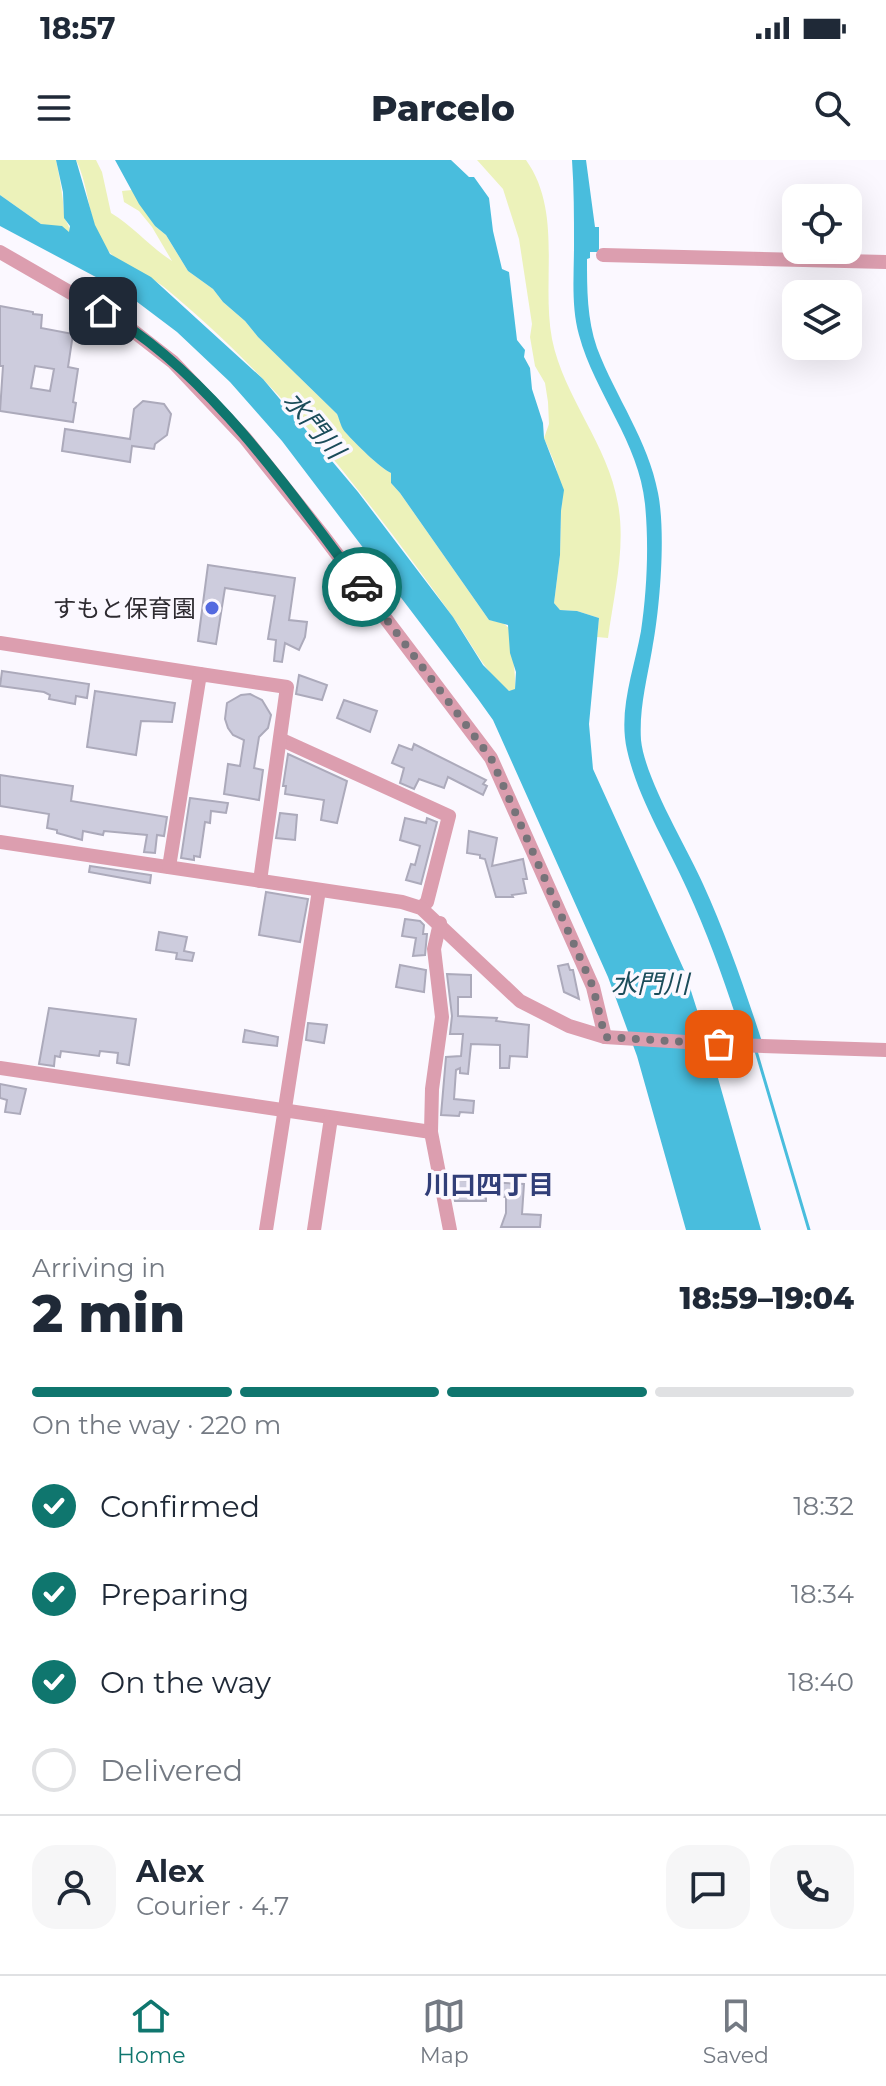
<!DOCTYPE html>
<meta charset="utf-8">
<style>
:root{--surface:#fff;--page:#f6f6f7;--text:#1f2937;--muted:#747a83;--line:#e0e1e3;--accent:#0f766e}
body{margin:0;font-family:Montserrat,"Noto Sans JP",sans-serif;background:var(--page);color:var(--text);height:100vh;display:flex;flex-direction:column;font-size:30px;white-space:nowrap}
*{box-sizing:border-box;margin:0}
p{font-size:26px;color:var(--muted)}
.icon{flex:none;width:44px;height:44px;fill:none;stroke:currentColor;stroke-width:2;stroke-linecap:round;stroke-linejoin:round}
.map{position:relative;height:1070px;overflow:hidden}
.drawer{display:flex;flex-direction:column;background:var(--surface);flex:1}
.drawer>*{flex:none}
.buttons{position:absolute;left:782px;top:24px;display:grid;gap:16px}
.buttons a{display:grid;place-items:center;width:80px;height:80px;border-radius:16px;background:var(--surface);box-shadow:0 8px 32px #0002;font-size:40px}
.pin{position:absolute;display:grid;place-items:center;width:68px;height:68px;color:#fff;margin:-34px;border-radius:16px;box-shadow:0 4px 12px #0006}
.courier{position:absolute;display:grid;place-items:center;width:80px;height:80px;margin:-40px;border:6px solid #0f766e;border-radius:50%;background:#fff;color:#222;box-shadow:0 2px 10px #0007}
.overview em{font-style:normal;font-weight:800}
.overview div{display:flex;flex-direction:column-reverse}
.overview{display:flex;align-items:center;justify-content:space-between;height:136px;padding:0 32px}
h1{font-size:52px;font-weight:800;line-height:60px}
.bar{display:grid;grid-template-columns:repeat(4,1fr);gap:12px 8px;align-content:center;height:96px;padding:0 32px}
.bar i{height:10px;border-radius:6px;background:var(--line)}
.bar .on{background:var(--accent)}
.bar p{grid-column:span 4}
.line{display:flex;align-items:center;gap:20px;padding:0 32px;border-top:2px solid var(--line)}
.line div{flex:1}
.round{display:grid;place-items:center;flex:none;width:84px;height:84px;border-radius:24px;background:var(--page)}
ol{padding:0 32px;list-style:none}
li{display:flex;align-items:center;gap:24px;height:88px}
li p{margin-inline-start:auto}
li .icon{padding:8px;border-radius:50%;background:var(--accent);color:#fff;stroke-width:4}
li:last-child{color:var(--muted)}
li i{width:44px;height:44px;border:4px solid var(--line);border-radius:50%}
.status{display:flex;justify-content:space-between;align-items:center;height:56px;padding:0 40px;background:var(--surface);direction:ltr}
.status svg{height:22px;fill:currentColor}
header{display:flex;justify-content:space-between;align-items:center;height:104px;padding:0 32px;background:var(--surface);font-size:36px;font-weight:800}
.menu{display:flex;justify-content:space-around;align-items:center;height:112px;border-top:2px solid var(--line);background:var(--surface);font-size:22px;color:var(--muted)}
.menu a{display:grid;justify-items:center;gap:4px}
.menu .on{color:var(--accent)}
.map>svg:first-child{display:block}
</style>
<div class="status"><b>18:57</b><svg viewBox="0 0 49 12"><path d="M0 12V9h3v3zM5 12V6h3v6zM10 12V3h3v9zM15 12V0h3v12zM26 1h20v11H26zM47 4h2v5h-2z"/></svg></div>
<header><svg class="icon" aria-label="menu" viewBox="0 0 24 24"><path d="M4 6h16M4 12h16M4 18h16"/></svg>Parcelo<svg class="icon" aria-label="search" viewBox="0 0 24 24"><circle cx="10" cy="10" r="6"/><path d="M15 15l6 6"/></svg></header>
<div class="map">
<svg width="886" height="1070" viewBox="0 0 886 1070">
<rect width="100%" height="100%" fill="#fbf8ff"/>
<g fill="#ecf2ba">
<path d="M 0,0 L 56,0 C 60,19 63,36 64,54 C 65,62 70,65 70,73 L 41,64 L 0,35 Z"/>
<path d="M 76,0 L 96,0 L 102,12 L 111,53 C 134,67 150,87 172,101 L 152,67 L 139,51 L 124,42 L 122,31 L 132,30 L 155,66 L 166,75 L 188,111 L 213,129 L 223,142 L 245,161 L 258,177 L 337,254 C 340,261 342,268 346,273 C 355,283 380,308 391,313 L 391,323 L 400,333 L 489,460 L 503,463 L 510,469 C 511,489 516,509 515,530 L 509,531 C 485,513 472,484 455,460 C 409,395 361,332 311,272 C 268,221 215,169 164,127 C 149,115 124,107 112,95 C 87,71 91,29 76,0 Z"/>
<path d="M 477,0 L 526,0 C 563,52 541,120 552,179 C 564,238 608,284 618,344 C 626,387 614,434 608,478 L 597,477 L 599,458 L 577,451 L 560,450 L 554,443 L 560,395 L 561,351 L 563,336 L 555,304 L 544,278 L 549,264 L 548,242 L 545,223 L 535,206 L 530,177 L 532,164 L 519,79 L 503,29 Z"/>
</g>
<g fill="#49bddd">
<path d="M 56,0 L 76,0 L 95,65 L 110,94 L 151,117 L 263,219 L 358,332 L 453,457 L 483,505 L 509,531 L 515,529 L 516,512 L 510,493 L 508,465 L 489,460 L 400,333 L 391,323 L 391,313 C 380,308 355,283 346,273 C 341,268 340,261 337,254 L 258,177 L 245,161 L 223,142 L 213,129 L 188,111 L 166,75 L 155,66 L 139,44 L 115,0 L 451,0 L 469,17 L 474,17 L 489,38 L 493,71 L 502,109 L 509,112 L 517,180 L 525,190 L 524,197 L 530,208 L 532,229 L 543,263 L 544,278 L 564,330 L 561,351 L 560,395 L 554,443 L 560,450 L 577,451 L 599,458 L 589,564 L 593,609 L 685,812 L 712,897 L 761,1070 L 686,1070 L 637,896 L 608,817 L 493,560 L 478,539 L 282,281 L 230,222 L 177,172 L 124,132 L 0,66 L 0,35 L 41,64 L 62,66 L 69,72 L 70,66 L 64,58 L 63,32 Z"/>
<path d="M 572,0 L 586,0 L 595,67 L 599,67 L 599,92 L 590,92 L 590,98 L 587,99 C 587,129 587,159 597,188 C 616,238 648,280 658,333 C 666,373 660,449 652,490 C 647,519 639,549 641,580 C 645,619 686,686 703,724 C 727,777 746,832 764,888 L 746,888 C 729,834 711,781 687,729 C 667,684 638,639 627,590 C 618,550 634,510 641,471 C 647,430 649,385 645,344 C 639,282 595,234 579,175 C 571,146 574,115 574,85 C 574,56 574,28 572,0 Z"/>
</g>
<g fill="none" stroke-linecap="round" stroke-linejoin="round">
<path stroke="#49bddd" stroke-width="3" d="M 756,891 L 809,1070"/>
</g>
<g fill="#cdccdd" stroke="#acaabb" stroke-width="2" fill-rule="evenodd">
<path d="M 0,146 L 33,152 L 33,154 L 42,155 L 41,168 L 73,174 L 68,207 L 78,209 L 73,242 L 76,243 L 73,262 L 0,251 L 3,206 L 0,206 ZM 35,206 L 54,209 L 50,231 L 31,228 Z"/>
<path d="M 143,241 L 164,244 L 171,254 L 167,275 L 155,284 L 154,289 L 132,286 L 130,302 L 62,291 L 65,269 L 130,279 L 134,249 Z"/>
<path d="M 208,405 L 295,418 L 289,460 L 307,462 L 305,477 L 299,490 L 285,483 L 282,502 L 274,501 L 276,480 L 268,479 L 275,436 L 225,428 L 216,484 L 198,481 Z"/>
<path d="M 2,511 L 89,524 L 87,538 L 76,536 L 75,544 L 49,539 L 50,535 L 44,532 L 0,526 Z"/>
<path d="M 299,515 L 327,525 L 322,540 L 296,534 Z"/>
<path d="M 95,531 L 175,543 L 172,562 L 141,561 L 136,595 L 87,587 Z"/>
<path d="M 250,534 L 262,540 L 271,555 L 268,568 L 259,577 L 254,608 L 263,610 L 259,640 L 224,634 L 228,604 L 240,606 L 244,580 L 233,575 L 228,568 L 225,559 L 227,543 L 241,535 Z"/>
<path d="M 344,540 L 377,551 L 370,572 L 337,558 Z"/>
<path d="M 414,584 L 486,620 L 483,624 L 487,626 L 483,635 L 448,617 L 444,628 L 419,619 L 414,629 L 400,623 L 404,608 L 392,603 L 399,585 L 412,590 Z"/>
<path d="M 288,594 L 347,621 L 337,663 L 321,660 L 324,640 L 285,634 L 286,626 L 283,626 Z"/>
<path d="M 0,615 L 73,626 L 71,641 L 167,657 L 164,676 L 157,675 L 155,693 L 144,692 L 147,675 L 104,671 L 103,675 L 83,671 L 82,680 L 57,673 L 57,670 L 47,668 L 49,654 L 0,646 Z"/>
<path d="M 190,638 L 228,643 L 226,653 L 211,651 L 210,663 L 205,662 L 200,697 L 194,696 L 194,700 L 181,698 Z"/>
<path d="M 280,653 L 297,655 L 295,680 L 276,678 Z"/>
<path d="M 405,658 L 426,663 L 427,658 L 437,662 L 421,724 L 406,720 L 411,704 L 415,705 L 420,686 L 400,680 Z"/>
<path d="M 469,671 L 497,678 L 492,706 L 523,699 L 527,719 L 523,719 L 526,733 L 512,735 L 513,737 L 496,737 L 485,699 L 480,698 L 480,695 L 467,693 Z"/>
<path d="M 90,706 L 151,715 L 150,723 L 89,712 Z"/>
<path d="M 266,732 L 308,739 L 300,782 L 259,775 Z"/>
<path d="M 405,759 L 420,761 L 424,765 L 423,774 L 427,774 L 425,795 L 413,796 L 416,778 L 402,776 Z"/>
<path d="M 159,772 L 187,777 L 184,791 L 194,793 L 192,801 L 176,799 L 177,793 L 156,790 Z"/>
<path d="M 568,804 L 570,810 L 573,810 L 579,839 L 564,832 L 558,806 Z"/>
<path d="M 400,805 L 426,810 L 424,832 L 396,827 Z"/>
<path d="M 447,814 L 471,815 L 471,837 L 458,837 L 458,856 L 497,858 L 496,861 L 529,865 L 527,897 L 510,896 L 509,908 L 500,908 L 500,885 L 471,884 L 468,914 L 460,913 L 460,908 L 456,910 L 454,939 L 474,941 L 473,953 L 460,952 L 459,956 L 441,955 L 446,897 L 461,896 L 463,874 L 450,874 L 452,856 Z"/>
<path d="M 49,848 L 136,859 L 129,905 L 117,903 L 118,893 L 100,891 L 99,896 L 61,891 L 60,897 L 55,896 L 54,906 L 39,904 Z"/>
<path d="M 308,863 L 327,865 L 324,883 L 306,880 Z"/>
<path d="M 245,870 L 278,877 L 277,886 L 243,882 Z"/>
<path d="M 0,924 L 26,929 L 20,954 L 5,952 L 7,940 L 0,938 Z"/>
<path d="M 450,1020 L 524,1024 L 522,1054 L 541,1055 L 540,1067 L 501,1067 L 506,1053 L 506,1037 L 486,1035 L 486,1041 L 455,1041 Z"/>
</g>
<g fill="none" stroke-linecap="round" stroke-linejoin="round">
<g stroke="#dc9eaf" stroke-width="14">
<path d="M 0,92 L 123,163 L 173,202 L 245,278 L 321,373 L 491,598 L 593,827 L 605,877"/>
<path d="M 603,95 L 886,102"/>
<path d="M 0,483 L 200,514"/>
<path d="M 280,579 L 449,656 L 427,742 L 421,748"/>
<path d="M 0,682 L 402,742 L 421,748 L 520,841 L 569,866 L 605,877 L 735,885 L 886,890"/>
<path d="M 169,707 L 200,514 L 287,527 L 260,721"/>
<path d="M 440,763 L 434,789 L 442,857 L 432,929 L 431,972 L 450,1070"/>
<path d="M 0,908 L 431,972"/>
<path d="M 266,1070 L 319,730"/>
<path d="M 314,1070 L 331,958"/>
</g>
</g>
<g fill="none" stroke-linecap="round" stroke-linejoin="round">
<path stroke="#767379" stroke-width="8" stroke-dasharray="0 14.4" d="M 362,427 L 491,598 L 593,827 L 605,877 L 719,884"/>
<path stroke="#0f766e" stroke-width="10" d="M 103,151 C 209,212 289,331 362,427"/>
</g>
<circle fill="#546ae0" stroke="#fbf8ff" stroke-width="3" cx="212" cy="448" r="8"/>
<g text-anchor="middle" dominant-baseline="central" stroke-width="7" stroke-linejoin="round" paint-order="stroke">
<g font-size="24" fill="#2e2b31" stroke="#fbf8ff" text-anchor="end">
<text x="196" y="448">すもと保育園</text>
</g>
<g font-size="26" font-style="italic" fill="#1b4c5a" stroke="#fbf8ff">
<text transform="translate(314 265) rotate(50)">水門川</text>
<text x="650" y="824">水門川</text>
</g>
<g font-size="26" font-weight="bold" fill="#313e78" stroke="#fbf8ff">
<text x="489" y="1025">川口四丁目</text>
</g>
</g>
</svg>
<div class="buttons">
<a><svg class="icon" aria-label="locate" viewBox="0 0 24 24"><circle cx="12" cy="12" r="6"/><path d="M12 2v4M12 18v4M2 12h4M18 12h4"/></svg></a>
<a><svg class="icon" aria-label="layers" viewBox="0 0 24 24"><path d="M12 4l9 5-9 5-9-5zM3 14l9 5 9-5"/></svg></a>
</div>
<div class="pin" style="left:719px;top:884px;background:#ea580c"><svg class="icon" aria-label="bag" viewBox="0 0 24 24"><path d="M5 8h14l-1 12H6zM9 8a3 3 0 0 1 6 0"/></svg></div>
<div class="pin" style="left:103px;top:151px;background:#1f2937"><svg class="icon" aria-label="home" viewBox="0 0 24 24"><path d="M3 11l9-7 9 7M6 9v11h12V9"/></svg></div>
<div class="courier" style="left:362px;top:427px"><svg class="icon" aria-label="car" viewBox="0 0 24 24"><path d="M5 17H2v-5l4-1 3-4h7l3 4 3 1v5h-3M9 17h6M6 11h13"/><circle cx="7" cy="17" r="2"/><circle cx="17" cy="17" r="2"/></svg></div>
</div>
<section class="drawer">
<div class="overview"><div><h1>2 min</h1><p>Arriving in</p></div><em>18:59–19:04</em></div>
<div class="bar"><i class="on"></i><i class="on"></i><i class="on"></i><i></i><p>On the way · 220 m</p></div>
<ol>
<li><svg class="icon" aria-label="check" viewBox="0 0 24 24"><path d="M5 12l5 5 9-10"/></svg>Confirmed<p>18:32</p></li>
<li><svg class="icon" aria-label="check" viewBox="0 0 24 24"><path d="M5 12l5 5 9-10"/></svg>Preparing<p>18:34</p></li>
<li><svg class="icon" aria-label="check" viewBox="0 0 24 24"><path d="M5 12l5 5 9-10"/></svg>On the way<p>18:40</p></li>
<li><i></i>Delivered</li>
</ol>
<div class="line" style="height:144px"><a class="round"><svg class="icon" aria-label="person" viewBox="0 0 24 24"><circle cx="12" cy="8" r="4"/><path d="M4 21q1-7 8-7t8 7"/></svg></a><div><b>Alex</b><p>Courier · 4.7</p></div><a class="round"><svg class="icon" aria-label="chat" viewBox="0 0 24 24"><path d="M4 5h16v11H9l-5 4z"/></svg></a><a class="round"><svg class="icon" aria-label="phone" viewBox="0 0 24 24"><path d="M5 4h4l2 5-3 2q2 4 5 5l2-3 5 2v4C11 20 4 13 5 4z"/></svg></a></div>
</section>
<nav class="menu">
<a class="on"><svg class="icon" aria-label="home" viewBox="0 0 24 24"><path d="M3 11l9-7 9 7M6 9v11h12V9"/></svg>Home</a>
<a><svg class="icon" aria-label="map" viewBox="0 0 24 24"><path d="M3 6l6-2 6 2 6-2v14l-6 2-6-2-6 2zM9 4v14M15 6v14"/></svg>Map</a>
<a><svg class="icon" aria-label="saved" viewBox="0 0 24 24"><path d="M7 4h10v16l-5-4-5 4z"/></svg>Saved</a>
</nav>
